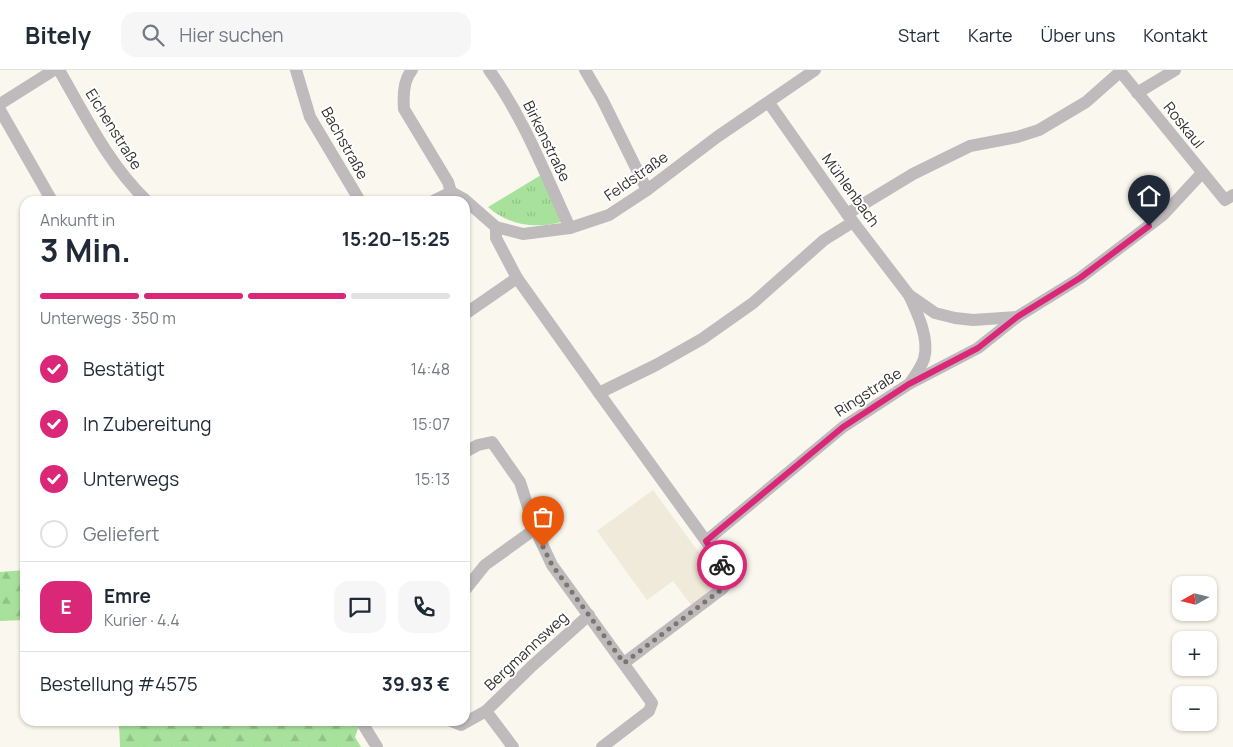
<!DOCTYPE html>
<html lang="de">
<meta charset="utf-8">
<style>
:root{--surface:#fff;--page:#f6f6f7;--text:#1f2937;--muted:#747a83;--line:#e0e1e3;--accent:#db2777}
body{margin:0;font-family:Manrope,sans-serif;background:var(--page);color:var(--text);height:100vh;display:flex;flex-direction:column;font-size:19px;white-space:nowrap}
*{box-sizing:border-box;margin:0}
p{font-size:16px;color:var(--muted)}
.icon{flex:none;width:28px;height:28px;fill:none;stroke:currentColor;stroke-width:2;stroke-linecap:round;stroke-linejoin:round}
.map{position:relative;flex:1;overflow:hidden}
.side{position:absolute;left:20px;top:126px;width:450px;height:530px;display:flex;flex-direction:column;background:var(--surface);border-radius:15px;box-shadow:0 1px 4px #0004}
.side>*{flex:none}
.needle{width:32px;rotate:262deg}
.buttons{position:absolute;left:1172px;top:506px;display:grid;gap:10px}
.buttons a{display:grid;place-items:center;width:45px;height:45px;border-radius:10px;background:var(--surface);box-shadow:0 1px 4px #0004;font-size:25px}
.pin{position:absolute;display:grid;place-items:center;width:42px;height:42px;color:#fff;margin:-51px -21px;border-radius:50% 50% 50% 0;rotate:-45deg;box-shadow:0 0 5px #0007}
.pin .icon{rotate:45deg}
.courier{position:absolute;display:grid;place-items:center;width:50px;height:50px;margin:-25px;border:4px solid #db2777;border-radius:50%;background:#fff;color:#222;box-shadow:0 1px 6px #0007}
.head em{font-style:normal;font-weight:700}
.head div{display:flex;flex-direction:column-reverse}
.head{display:flex;align-items:center;justify-content:space-between;height:85px;padding:0 20px}
h1{font-size:32px;font-weight:700;line-height:38px}
.bar{display:grid;grid-template-columns:repeat(4,1fr);gap:8px 5px;align-content:center;height:60px;padding:0 20px}
.bar i{height:6px;border-radius:4px;background:var(--line)}
.bar .on{background:var(--accent)}
.bar p{grid-column:span 4}
.line{display:flex;align-items:center;gap:12px;padding:0 20px;border-top:1px solid var(--line)}
.line div{flex:1}
.round{display:grid;place-items:center;flex:none;width:52px;height:52px;border-radius:15px;background:var(--page)}
ol{padding:0 20px;list-style:none}
li{display:flex;align-items:center;gap:15px;height:55px}
li p{margin-inline-start:auto}
li .icon{padding:5px;border-radius:50%;background:var(--accent);color:#fff;stroke-width:4}
li:last-child{color:var(--muted)}
li i{width:28px;height:28px;border:2px solid var(--line);border-radius:50%}
header{display:flex;align-items:center;gap:30px;box-sizing:border-box;height:70px;padding:0 25px;background:var(--surface);border-bottom:1px solid var(--line)}
header strong{font-size:24px}
nav{display:flex;gap:28px;margin-inline-start:auto;font-size:18px}
.search{width:350px;height:45px;background:var(--page);display:flex;align-items:center;gap:12px;box-sizing:border-box;padding:0 18px;border-radius:15px;color:var(--muted);font-size:19px}
.map>svg:first-child{display:block}
</style>
<header>
<strong>Bitely</strong>
<div class="search"><svg class="icon" aria-label="search" viewBox="0 0 24 24"><circle cx="10" cy="10" r="6"/><path d="M15 15l6 6"/></svg>Hier suchen</div>
<nav><a>Start</a><a>Karte</a><a>Über uns</a><a>Kontakt</a></nav>
</header>
<div class="map">
<svg width="1233" height="677" viewBox="0 0 1233 677">
<defs>
<pattern id="grass-tufts" width="24" height="20" patternUnits="userSpaceOnUse" patternTransform="scale(1.25)"><rect width="24" height="20" fill="#a8e19c"/><path d="M3 7l-1-3M5 7V3M7 7l1-3M15 17l-1-3M17 17v-4M19 17l1-3" fill="none" stroke="#91c287"/></pattern>
<pattern id="forest-firs" width="22" height="20" patternUnits="userSpaceOnUse" patternTransform="scale(1.25)"><rect width="22" height="20" fill="#a8e19c"/><path d="M5 1l3.5 6h-7zM16 11l3.5 6h-7z" fill="#91c287"/></pattern>
</defs>
<rect width="100%" height="100%" fill="#faf8ee"/>
<path fill="#efeada" d="M 653,420 L 722,514 L 692,536 L 673,511 L 647,530 L 597,461 Z"/>
<path fill="url(#grass-tufts)" d="M 541,105 L 561,146 L 561,152 C 535,159 508,155 488,137 Z"/>
<g fill="url(#forest-firs)">
<path d="M 25,500 L 25,550 L 0,551 L 0,502 Z"/>
<path d="M 119,651 L 356,652 L 359,656 L 355,667 L 361,677 L 120,677 Z"/>
</g>
<g fill="none" stroke-linecap="round" stroke-linejoin="round">
<g stroke="#bfbbbc" stroke-width="12">
<path d="M 59,0 C 85,45 109,95 147,131"/>
<path d="M 296,0 L 310,47 L 360,131"/>
<path d="M 412,0 C 403,10 403,26 404,39 L 448,112 L 451,122"/>
<path d="M 489,0 C 524,48 545,104 570,158"/>
<path d="M 585,0 L 602,29 L 647,120"/>
<path d="M 1119,0 L 1225,130 L 1233,125"/>
<path d="M 1137,23 L 1175,0"/>
<path d="M 769,33 L 847,144 L 909,225 L 935,243 L 955,248 L 973,250 L 1017,247"/>
<path d="M 0,34 L 54,0"/>
<path d="M 0,40 L 52,131"/>
<path d="M 451,122 L 464,129 L 496,157 L 523,164 L 570,158 L 609,145 L 647,120 L 717,67 L 815,0"/>
<path d="M 433,131 L 451,122"/>
<path d="M 847,144 L 913,104 L 970,76 L 1017,67 L 1039,60 L 1086,32 L 1120,2"/>
<path d="M 853,152 L 824,170 L 753,233 L 702,269 L 656,295 L 599,323 L 706,471 L 843,357 L 909,314 L 978,278 L 1017,247 L 1080,208 L 1163,145 L 1202,103"/>
<path d="M 496,157 L 496,168 L 517,208 L 599,323"/>
<path d="M 909,225 C 917,242 930,269 924,289 C 921,297 915,306 910,313"/>
<path d="M 465,244 L 517,208"/>
<path d="M 465,382 L 478,375 L 492,372 L 520,412 L 535,459 L 552,495 L 652,633 L 649,641 L 602,677"/>
<path d="M 465,520 L 485,495 L 535,459"/>
<path d="M 624,593 L 722,519 L 728,512 L 729,504 L 706,471"/>
<path d="M 486,641 L 513,677"/>
<path d="M 361,651 L 377,677"/>
<path d="M 451,651 L 461,655 L 486,641 L 532,596 L 589,545"/>
</g>
</g>
<g fill="none" stroke-linecap="round" stroke-linejoin="round">
<path stroke="#787771" stroke-width="5" stroke-dasharray="0 9" d="M 543,477 L 552,495 L 624,593 L 722,519 L 728,512 L 729,504 L 722,495"/>
<path stroke="#db2777" stroke-width="6" d="M 722,495 L 706,471 L 843,357 L 909,314 L 978,278 L 1017,247 L 1080,208 L 1149,156"/>
</g>
<g text-anchor="middle" dominant-baseline="central" stroke-width="4" stroke-linejoin="round" paint-order="stroke">
<g font-size="15" fill="#32312d" stroke="#fff">
<text transform="translate(1184 55) rotate(51)">Roskaul</text>
<text transform="translate(114 59) rotate(58)">Eichenstraße</text>
<text transform="translate(547 71) rotate(64)">Birkenstraße</text>
<text transform="translate(345 73) rotate(61)">Bachstraße</text>
<text transform="translate(636 106) rotate(-35)">Feldstraße</text>
<text transform="translate(851 120) rotate(54)">Mühlenbach</text>
<text transform="translate(868 322) rotate(-33)">Ringstraße</text>
<text transform="translate(526 581) rotate(-43)">Bergmannsweg</text>
</g>
</g>
</svg>
<div class="buttons">
<a><svg class="needle" viewBox="-14 -14 28 28"><path d="M0-13l5 13h-10z" fill="#e53935"/><path d="M0 13l5-13h-10z" fill="#747a83"/></svg></a>
<a>+</a>
<a>−</a>
</div>
<div class="pin" style="left:543px;top:477px;background:#ea580c"><svg class="icon" aria-label="bag" viewBox="0 0 24 24"><path d="M5 8h14l-1 12H6zM9 8a3 3 0 0 1 6 0"/></svg></div>
<div class="pin" style="left:1149px;top:156px;background:#1f2937"><svg class="icon" aria-label="home" viewBox="0 0 24 24"><path d="M3 11l9-7 9 7M6 9v11h12V9"/></svg></div>
<div class="courier" style="left:722px;top:495px"><svg class="icon" aria-label="bike" viewBox="0 0 24 24"><circle cx="6" cy="16" r="4"/><circle cx="18" cy="16" r="4"/><path d="M6 16l4-8h5l3 8M10 8l3 8H6M13 5h3"/></svg></div>
<section class="side">
<div class="head"><div><h1>3 Min.</h1><p>Ankunft in</p></div><em>15:20–15:25</em></div>
<div class="bar"><i class="on"></i><i class="on"></i><i class="on"></i><i></i><p>Unterwegs · 350 m</p></div>
<ol>
<li><svg class="icon" aria-label="check" viewBox="0 0 24 24"><path d="M5 12l5 5 9-10"/></svg>Bestätigt<p>14:48</p></li>
<li><svg class="icon" aria-label="check" viewBox="0 0 24 24"><path d="M5 12l5 5 9-10"/></svg>In Zubereitung<p>15:07</p></li>
<li><svg class="icon" aria-label="check" viewBox="0 0 24 24"><path d="M5 12l5 5 9-10"/></svg>Unterwegs<p>15:13</p></li>
<li><i></i>Geliefert</li>
</ol>
<div class="line" style="height:90px"><b class="round" style="background:var(--accent);color:#fff">E</b><div><b>Emre</b><p>Kurier · 4.4</p></div><a class="round"><svg class="icon" aria-label="chat" viewBox="0 0 24 24"><path d="M4 5h16v11H9l-5 4z"/></svg></a><a class="round"><svg class="icon" aria-label="phone" viewBox="0 0 24 24"><path d="M5 4h4l2 5-3 2q2 4 5 5l2-3 5 2v4C11 20 4 13 5 4z"/></svg></a></div>
<div class="line" style="height:65px"><div>Bestellung #4575</div><b>39.93 €</b></div>
</section>
</div>
